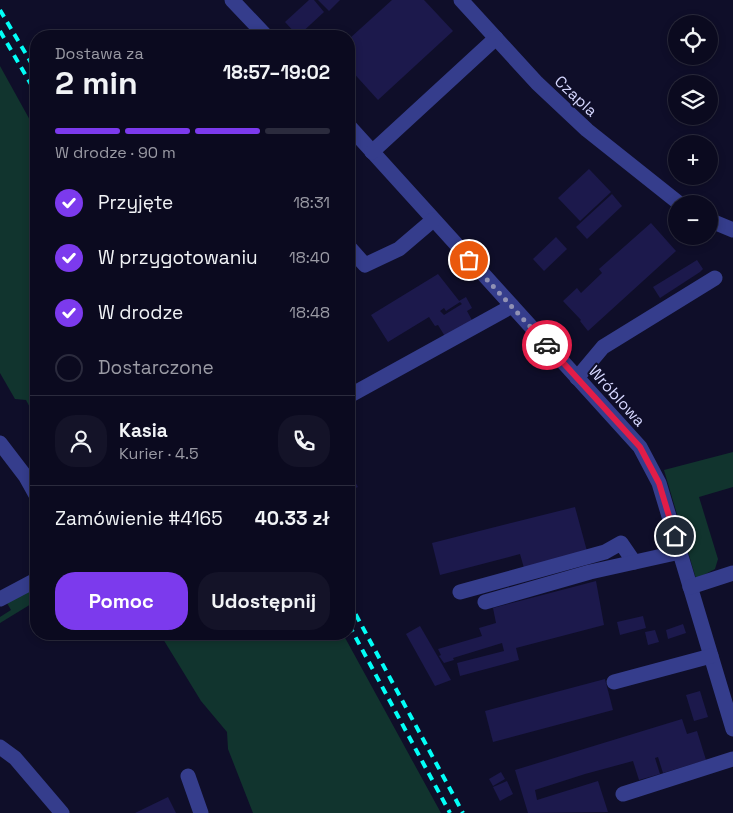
<!DOCTYPE html>
<html lang="pl">
<meta charset="utf-8">
<style>
:root{--surface:#0b0a1f;--page:#141328;--text:#f1f3f6;--muted:#9a9aa4;--line:#2b2b3d;--accent:#7c3aed}
body{margin:0;font-family:"Space Grotesk",sans-serif;background:var(--page);color:var(--text);height:100vh;display:flex;flex-direction:column;font-size:19px;white-space:nowrap}
*{box-sizing:border-box;margin:0}
p{font-size:16px;color:var(--muted)}
.icon{flex:none;width:28px;height:28px;fill:none;stroke:currentColor;stroke-width:2;stroke-linecap:round;stroke-linejoin:round}
.map{position:relative;flex:1;overflow:hidden}
.drawer{position:absolute;left:30px;top:30px;width:325px;height:610px;display:flex;flex-direction:column;background:var(--surface);border-radius:20px;box-shadow:0 2px 8px #0003,0 0 0 1px var(--line)}
.drawer>*{flex:none}
.controls{position:absolute;left:668px;top:15px;display:grid;gap:10px}
.controls a{display:grid;place-items:center;width:50px;height:50px;border-radius:50%;background:var(--surface);box-shadow:0 2px 8px #0003,0 0 0 1px var(--line);font-size:25px}
.pin{position:absolute;display:grid;place-items:center;width:42px;height:42px;color:#fff;margin:-21px;border:2px solid #fff;border-radius:50%;box-shadow:0 1px 5px #0007}
.courier{position:absolute;display:grid;place-items:center;width:50px;height:50px;margin:-25px;border:4px solid #e11d48;border-radius:50%;background:#fff;color:#222;box-shadow:0 1px 6px #0007}
.summary em{font-style:normal;font-weight:600}
.summary div{display:flex;flex-direction:column-reverse}
.summary{display:flex;align-items:center;justify-content:space-between;height:85px;padding:0 25px}
h1{font-size:32px;font-weight:600;line-height:38px}
.bar{display:grid;grid-template-columns:repeat(4,1fr);gap:8px 5px;align-content:center;height:60px;padding:0 25px}
.bar i{height:6px;border-radius:4px;background:var(--line)}
.bar .on{background:var(--accent)}
.bar p{grid-column:span 4}
.line{display:flex;align-items:center;gap:12px;padding:0 25px;border-top:1px solid var(--line)}
.line div{flex:1}
.round{display:grid;place-items:center;flex:none;width:52px;height:52px;border-radius:20px;background:var(--page)}
ol{padding:0 25px;list-style:none}
li{display:flex;align-items:center;gap:15px;height:55px}
li p{margin-inline-start:auto}
li .icon{padding:5px;border-radius:50%;background:var(--accent);color:#fff;stroke-width:4}
li:last-child{color:var(--muted)}
li i{width:28px;height:28px;border:2px solid var(--line);border-radius:50%}
.primary-button{display:flex;gap:10px;margin-top:auto;padding:10px 25px}
.primary-button a{flex:1;height:58px;border-radius:20px;background:var(--accent);color:#fff;font-size:20px;font-weight:600;line-height:58px;text-align:center}
.primary-button a+a{background:var(--page);color:var(--text)}
.map>svg:first-child{display:block}
</style>
<div class="map">
<svg width="733" height="813" viewBox="0 0 733 813">
<rect width="100%" height="100%" fill="#0f0e29"/>
<g fill="#11342e">
<path d="M 0,66 L 36,131 L 36,419 L 26,400 L 15,399 L 0,373 Z"/>
<path d="M 733,452 L 733,487 L 699,497 L 718,559 L 715,569 L 696,579 L 664,470 Z"/>
<path d="M 36,586 L 36,601 L 0,623 L 0,617 L 11,610 L 7,603 Z"/>
<path d="M 160,634 L 343,634 L 441,813 L 253,813 L 228,749 L 227,732 L 201,701 Z"/>
</g>
<g fill="#1c194c">
<path d="M 309,0 L 314,0 L 324,12 L 298,36 L 285,22 Z"/>
<path d="M 318,0 L 340,0 L 329,11 Z"/>
<path d="M 392,0 L 424,0 L 453,31 L 378,100 L 349,68 L 349,39 Z"/>
<path d="M 589,169 L 611,192 L 580,221 L 558,198 Z"/>
<path d="M 612,194 L 622,206 L 587,239 L 576,227 Z"/>
<path d="M 651,223 L 676,251 L 588,331 L 580,321 L 581,320 L 563,301 L 577,288 L 581,293 L 602,273 L 599,269 Z"/>
<path d="M 556,237 L 567,249 L 544,271 L 533,259 Z"/>
<path d="M 697,260 L 703,269 L 700,272 L 660,298 L 653,287 Z"/>
<path d="M 438,274 L 460,302 L 446,311 L 444,308 L 440,311 L 444,315 L 462,304 L 459,301 L 466,297 L 472,308 L 467,311 L 473,322 L 446,338 L 438,325 L 435,326 L 429,317 L 388,342 L 371,315 Z"/>
<path d="M 349,471 L 358,487 L 349,491 Z"/>
<path d="M 575,507 L 587,551 L 524,568 L 520,554 L 440,575 L 432,543 Z"/>
<path d="M 596,581 L 604,625 L 516,648 L 519,660 L 460,676 L 457,663 L 504,651 L 502,643 L 453,658 L 454,660 L 444,663 L 439,656 L 441,655 L 438,649 L 482,636 L 479,628 L 496,623 L 493,608 Z"/>
<path d="M 643,616 L 646,628 L 620,635 L 617,622 Z"/>
<path d="M 683,624 L 686,633 L 668,639 L 666,630 Z"/>
<path d="M 420,626 L 438,657 L 451,680 L 435,686 L 406,634 Z"/>
<path d="M 655,630 L 659,642 L 648,645 L 645,632 Z"/>
<path d="M 605,679 L 613,710 L 493,742 L 485,711 Z"/>
<path d="M 700,691 L 708,717 L 694,721 L 686,695 Z"/>
<path d="M 682,719 L 687,734 L 697,731 L 706,760 L 663,773 L 658,757 L 655,758 L 660,774 L 639,780 L 633,761 L 585,774 L 535,790 L 537,800 L 598,781 L 608,812 L 528,813 L 515,770 Z"/>
<path d="M 501,772 L 505,779 L 493,786 L 489,779 Z"/>
<path d="M 507,781 L 513,794 L 500,801 L 493,787 Z"/>
<path d="M 168,797 L 176,813 L 135,813 Z"/>
</g>
<g fill="none" stroke-linecap="round" stroke-linejoin="round">
<g stroke="#353d8c" stroke-width="15">
<path d="M 232,0 L 266,36"/>
<path d="M 461,0 L 537,83 L 587,130 L 680,204"/>
<path d="M 349,126 L 640,447 L 659,483 L 733,729"/>
<path d="M 372,152 L 496,38"/>
<path d="M 709,220 L 733,230"/>
<path d="M 349,247 L 365,265 L 399,249 L 433,220"/>
<path d="M 577,378 L 603,347 L 715,278"/>
<path d="M 349,396 L 512,306"/>
<path d="M 0,443 L 26,477 L 36,495"/>
<path d="M 690,587 L 733,573"/>
<path d="M 460,592 L 605,552 L 621,543 L 634,562"/>
<path d="M 0,599 L 36,580"/>
<path d="M 485,602 L 590,572 L 680,552"/>
<path d="M 614,682 L 711,656"/>
<path d="M 0,747 L 15,758 L 62,813"/>
<path d="M 188,776 L 201,813"/>
<path d="M 623,794 L 733,759"/>
</g>
<g stroke="#02fff8" stroke-width="4" stroke-dasharray="8 6" stroke-linecap="butt">
<path d="M 0,10 L 36,71"/>
<path d="M 0,31 L 36,93"/>
<path d="M 349,602 L 463,813"/>
<path d="M 349,625 L 450,813"/>
</g>
</g>
<g fill="none" stroke-linecap="round" stroke-linejoin="round">
<path stroke="#9091b4" stroke-width="5" stroke-dasharray="0 9" d="M 469,260 L 547,345"/>
<path stroke="#e11d48" stroke-width="6" d="M 547,345 L 640,447 L 659,483 L 675,536"/>
</g>
<g text-anchor="middle" dominant-baseline="central" stroke-width="4" stroke-linejoin="round" paint-order="stroke">
<g font-size="16" fill="#d6d7ff" stroke="#0f0e29">
<text transform="translate(576 96) rotate(43)">Czapla</text>
<text transform="translate(617 396) rotate(48)">Wróblowa</text>
</g>
</g>
</svg>
<div class="controls">
<a><svg class="icon" aria-label="locate" viewBox="0 0 24 24"><circle cx="12" cy="12" r="6"/><path d="M12 2v4M12 18v4M2 12h4M18 12h4"/></svg></a>
<a><svg class="icon" aria-label="layers" viewBox="0 0 24 24"><path d="M12 4l9 5-9 5-9-5zM3 14l9 5 9-5"/></svg></a>
<a>+</a>
<a>−</a>
</div>
<div class="pin" style="left:469px;top:260px;background:#ea580c"><svg class="icon" aria-label="bag" viewBox="0 0 24 24"><path d="M5 8h14l-1 12H6zM9 8a3 3 0 0 1 6 0"/></svg></div>
<div class="pin" style="left:675px;top:536px;background:#1f2937"><svg class="icon" aria-label="home" viewBox="0 0 24 24"><path d="M3 11l9-7 9 7M6 9v11h12V9"/></svg></div>
<div class="courier" style="left:547px;top:345px"><svg class="icon" aria-label="car" viewBox="0 0 24 24"><path d="M5 17H2v-5l4-1 3-4h7l3 4 3 1v5h-3M9 17h6M6 11h13"/><circle cx="7" cy="17" r="2"/><circle cx="17" cy="17" r="2"/></svg></div>
<section class="drawer">
<div class="summary"><div><h1>2 min</h1><p>Dostawa za</p></div><em>18:57–19:02</em></div>
<div class="bar"><i class="on"></i><i class="on"></i><i class="on"></i><i></i><p>W drodze · 90 m</p></div>
<ol>
<li><svg class="icon" aria-label="check" viewBox="0 0 24 24"><path d="M5 12l5 5 9-10"/></svg>Przyjęte<p>18:31</p></li>
<li><svg class="icon" aria-label="check" viewBox="0 0 24 24"><path d="M5 12l5 5 9-10"/></svg>W przygotowaniu<p>18:40</p></li>
<li><svg class="icon" aria-label="check" viewBox="0 0 24 24"><path d="M5 12l5 5 9-10"/></svg>W drodze<p>18:48</p></li>
<li><i></i>Dostarczone</li>
</ol>
<div class="line" style="height:90px"><a class="round"><svg class="icon" aria-label="person" viewBox="0 0 24 24"><circle cx="12" cy="8" r="4"/><path d="M4 21q1-7 8-7t8 7"/></svg></a><div><b>Kasia</b><p>Kurier · 4.5</p></div><a class="round"><svg class="icon" aria-label="phone" viewBox="0 0 24 24"><path d="M5 4h4l2 5-3 2q2 4 5 5l2-3 5 2v4C11 20 4 13 5 4z"/></svg></a></div>
<div class="line" style="height:65px"><div>Zamówienie #4165</div><b>40.33 zł</b></div>
<div class="primary-button"><a>Pomoc</a><a>Udostępnij</a></div>
</section>
</div>
